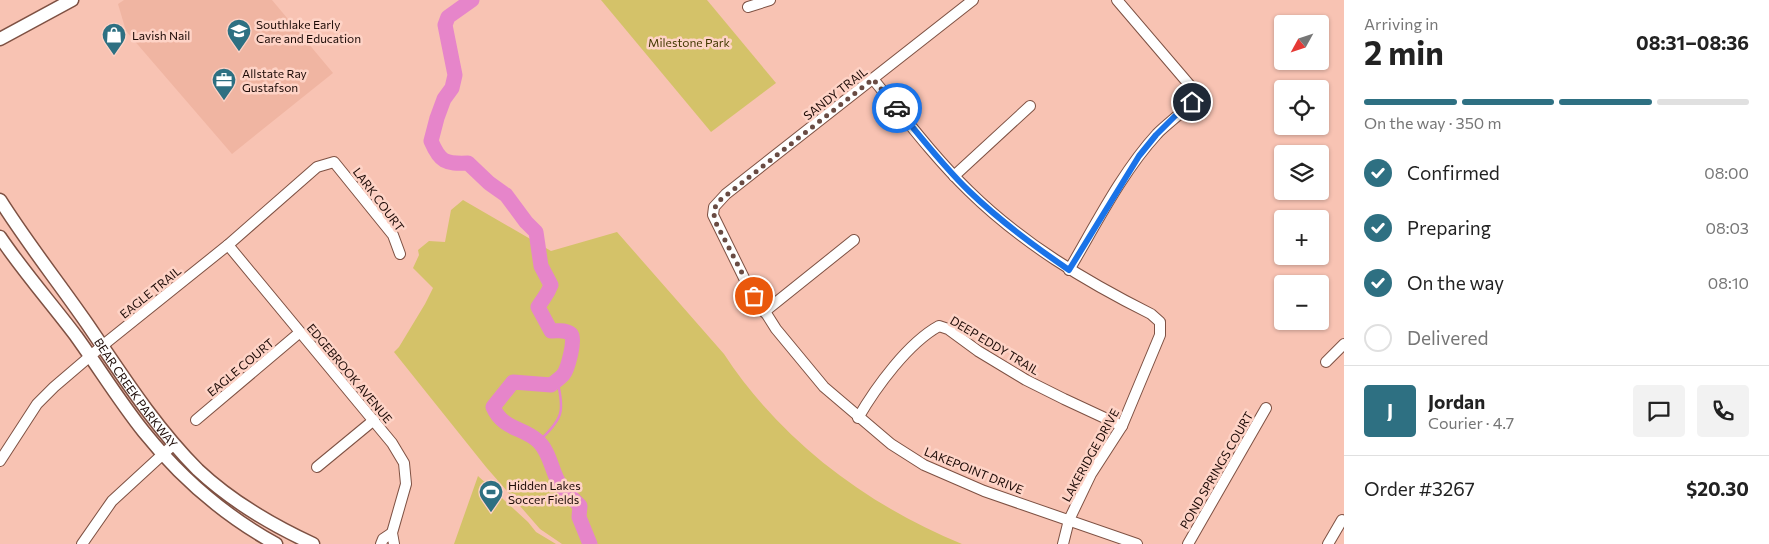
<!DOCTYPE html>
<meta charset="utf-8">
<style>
:root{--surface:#fff;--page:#f2f2f2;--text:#222;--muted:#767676;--line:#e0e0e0;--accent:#2e7082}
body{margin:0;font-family:Commissioner,sans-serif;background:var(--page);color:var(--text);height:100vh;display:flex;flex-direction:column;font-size:19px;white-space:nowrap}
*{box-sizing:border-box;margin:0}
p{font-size:16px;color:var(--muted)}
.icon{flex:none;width:28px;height:28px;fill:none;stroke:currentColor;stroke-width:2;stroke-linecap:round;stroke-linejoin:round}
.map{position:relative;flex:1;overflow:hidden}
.panel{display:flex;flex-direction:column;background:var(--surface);width:425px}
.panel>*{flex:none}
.needle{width:32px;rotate:230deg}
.controls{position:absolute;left:1274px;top:15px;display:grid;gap:10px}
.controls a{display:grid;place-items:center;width:55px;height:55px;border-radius:5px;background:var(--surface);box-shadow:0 1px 4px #0004;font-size:25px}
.pin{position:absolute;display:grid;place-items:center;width:42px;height:42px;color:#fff;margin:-21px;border:2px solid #fff;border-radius:50%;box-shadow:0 1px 5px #0007}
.courier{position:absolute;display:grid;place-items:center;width:50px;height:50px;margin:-25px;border:4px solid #1a73e8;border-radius:50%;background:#fff;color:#222;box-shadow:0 1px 6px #0007}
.overview em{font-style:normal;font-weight:700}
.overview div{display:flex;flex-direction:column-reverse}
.overview{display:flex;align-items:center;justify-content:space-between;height:85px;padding:0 20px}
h1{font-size:32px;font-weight:700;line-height:38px}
.bar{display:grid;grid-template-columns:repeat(4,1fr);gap:8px 5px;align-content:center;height:60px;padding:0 20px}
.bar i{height:6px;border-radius:4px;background:var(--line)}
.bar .on{background:var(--accent)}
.bar p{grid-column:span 4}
.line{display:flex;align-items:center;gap:12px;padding:0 20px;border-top:1px solid var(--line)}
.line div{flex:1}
.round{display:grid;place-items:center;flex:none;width:52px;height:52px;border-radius:5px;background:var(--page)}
ol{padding:0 20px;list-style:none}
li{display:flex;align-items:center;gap:15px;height:55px}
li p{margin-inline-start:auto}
li .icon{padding:5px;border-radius:50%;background:var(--accent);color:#fff;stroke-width:4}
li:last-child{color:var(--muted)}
li i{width:28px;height:28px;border:2px solid var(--line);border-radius:50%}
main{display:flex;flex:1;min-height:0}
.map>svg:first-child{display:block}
</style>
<main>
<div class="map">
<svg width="1344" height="544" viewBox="0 0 1344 544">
<rect width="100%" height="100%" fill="#f8c3b3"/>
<path fill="#f0b5a2" d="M 124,0 L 272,0 L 333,73 L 232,154 L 126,31 L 118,4 Z"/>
<g fill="#d4c269">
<path d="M 601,0 L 707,0 L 776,83 L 711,132 Z"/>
<path d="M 463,200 L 551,251 L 617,232 L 724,354 C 781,441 867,505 962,544 L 562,544 L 540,529 L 486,467 L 394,352 L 399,347 L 425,304 L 433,288 L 413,268 L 419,255 L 418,250 L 429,241 L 445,242 L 451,210 Z"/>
<path d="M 478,476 L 528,522 L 536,532 L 556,544 L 454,544 Z"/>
</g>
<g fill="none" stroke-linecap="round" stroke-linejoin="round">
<path stroke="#e685ca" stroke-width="2.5" d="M 539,441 C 563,419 565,411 557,380"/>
<path stroke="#e685ca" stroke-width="15" d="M 472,0 L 448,17 L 445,25 L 455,75 L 452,88 L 444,99 L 437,118 L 431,141 C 440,162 445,164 468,163 L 489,183 L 506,195 L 526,222 L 536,232 L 541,266 L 551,285 C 547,296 543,298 538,307 L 551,331 C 558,331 565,329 571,334 C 576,338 568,369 563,375 C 560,378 555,382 551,385 L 513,382 L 493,407 C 503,430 523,427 538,441 C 549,451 551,467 557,479 C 561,489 573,498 580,506 L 579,517 L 590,544"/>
<defs>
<g id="minor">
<path d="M 973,0 L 726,194 L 714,207 L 713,215 L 745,280 L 776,329 L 824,387 L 891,444 L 924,465 L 984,491 L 1137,544"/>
<path d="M 748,7 L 770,0"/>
<path d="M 873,79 C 904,117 934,157 969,191 C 1022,243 1085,281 1151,314 L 1160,322 L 1160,335 L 1122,426 L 1091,474 L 1069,520 L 1063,544"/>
<path d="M 954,176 L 1030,106"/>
<path d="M 228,245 L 392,443 L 404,463 L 406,484 L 392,533 L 394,544"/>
<path d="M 1069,270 C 1095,226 1122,172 1157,134 C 1163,127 1191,106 1193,100 C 1195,96 1194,93 1193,89 L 1117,0"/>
<path d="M 764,312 L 854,240"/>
<path d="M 1326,362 L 1344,344"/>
<path d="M 858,418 C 876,387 908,343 939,326 L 948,329 L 978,351 L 1026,380 L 1064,399 L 1122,426"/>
<path d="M 196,420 L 299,333"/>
<path d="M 0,461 L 37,404 L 54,387 L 102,346 L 228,245 L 317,167 L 334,162 L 393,235 L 400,254"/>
<path d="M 317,467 L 374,420"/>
<path d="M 82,544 L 112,501 L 174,444"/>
<path d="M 381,544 L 383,539 L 392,533"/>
<path d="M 1188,544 L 1266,408"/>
<path d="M 1328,544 L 1342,520"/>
</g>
<g id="major">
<path d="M 0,39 L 72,0"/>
<path id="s1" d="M 0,200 C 27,243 59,283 88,325 C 122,375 155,427 198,470 C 231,501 272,525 313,544"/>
<path d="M 0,237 C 23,271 51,303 76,336 C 99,368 120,402 144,432 C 181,478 225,516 276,544"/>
</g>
</defs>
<use href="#minor" stroke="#7e5143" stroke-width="12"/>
<use href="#major" stroke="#7e5143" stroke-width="15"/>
<use href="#minor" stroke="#fff" stroke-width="10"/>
<use href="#major" stroke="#fff" stroke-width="12"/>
</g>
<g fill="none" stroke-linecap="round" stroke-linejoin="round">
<path stroke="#694b43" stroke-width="5" stroke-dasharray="0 9" d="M 754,296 L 716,223 C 713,213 713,209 719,201 L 873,79 L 897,108"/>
<path stroke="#1a73e8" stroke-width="6" d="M 897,108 C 920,136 943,166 970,192 C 1000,221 1034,246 1069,270 L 1139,156 L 1156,135 L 1175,116 L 1192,102"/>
</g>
<defs>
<symbol id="school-pin" viewBox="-11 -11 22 30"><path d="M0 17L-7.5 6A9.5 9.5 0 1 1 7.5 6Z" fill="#2e7082" stroke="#fed3c6"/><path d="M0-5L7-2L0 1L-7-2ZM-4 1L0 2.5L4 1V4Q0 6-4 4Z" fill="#fff"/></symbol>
<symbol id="shop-pin" viewBox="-11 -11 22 30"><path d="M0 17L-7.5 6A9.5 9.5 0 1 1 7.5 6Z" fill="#2e7082" stroke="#fed3c6"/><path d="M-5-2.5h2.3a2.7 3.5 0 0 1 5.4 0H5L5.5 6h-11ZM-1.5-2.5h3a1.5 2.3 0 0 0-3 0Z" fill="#fff"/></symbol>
<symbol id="office-pin" viewBox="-11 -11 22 30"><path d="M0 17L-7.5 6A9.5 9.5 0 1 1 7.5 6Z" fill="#2e7082" stroke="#fed3c6"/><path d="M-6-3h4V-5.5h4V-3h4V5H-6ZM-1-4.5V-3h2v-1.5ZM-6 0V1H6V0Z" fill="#fff"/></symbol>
<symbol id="stadium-pin" viewBox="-11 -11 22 30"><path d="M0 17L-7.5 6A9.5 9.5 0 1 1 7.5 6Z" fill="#2e7082" stroke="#fed3c6"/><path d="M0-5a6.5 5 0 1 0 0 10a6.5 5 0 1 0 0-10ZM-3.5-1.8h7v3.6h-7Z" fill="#fff"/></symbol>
</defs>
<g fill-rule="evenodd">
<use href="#school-pin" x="225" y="17" width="28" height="38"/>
<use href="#shop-pin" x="100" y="21" width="28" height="38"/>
<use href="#office-pin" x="210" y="66" width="28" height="38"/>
<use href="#stadium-pin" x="477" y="478" width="28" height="38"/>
</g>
<g text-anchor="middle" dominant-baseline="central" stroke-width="5" stroke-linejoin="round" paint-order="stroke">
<g font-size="12" fill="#1c0a06" stroke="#fed3c6" text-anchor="start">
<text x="256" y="24">Southlake Early<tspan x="256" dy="14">Care and Education</tspan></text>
<text x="132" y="35">Lavish Nail</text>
<text x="242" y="73">Allstate Ray<tspan x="242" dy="14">Gustafson</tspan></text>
<text x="508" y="485">Hidden Lakes<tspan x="508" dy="14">Soccer Fields</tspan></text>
</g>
<g font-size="12" fill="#423800" stroke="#fed3c6">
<text x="689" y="42">Milestone Park</text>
</g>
<g font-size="12" fill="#1c0a06" stroke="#fed3c6">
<text transform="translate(835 93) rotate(-38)">SANDY TRAIL</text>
<text transform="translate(379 199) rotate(53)">LARK COURT</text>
<text transform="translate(150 292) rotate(-39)">EAGLE TRAIL</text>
<text transform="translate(995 345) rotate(31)">DEEP EDDY TRAIL</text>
<text transform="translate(240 367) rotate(-40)">EAGLE COURT</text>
<text transform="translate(350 373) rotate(50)">EDGEBROOK AVENUE</text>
<text stroke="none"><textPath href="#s1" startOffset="236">BEAR CREEK PARKWAY</textPath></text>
<text transform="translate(1090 455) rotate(-61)">LAKERIDGE DRIVE</text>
<text transform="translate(974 470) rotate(22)">LAKEPOINT DRIVE</text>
<text transform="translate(1216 470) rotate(-60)">POND SPRINGS COURT</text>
</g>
</g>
</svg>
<div class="controls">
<a><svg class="needle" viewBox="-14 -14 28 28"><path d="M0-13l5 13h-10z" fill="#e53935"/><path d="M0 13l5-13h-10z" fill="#767676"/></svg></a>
<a><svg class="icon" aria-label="locate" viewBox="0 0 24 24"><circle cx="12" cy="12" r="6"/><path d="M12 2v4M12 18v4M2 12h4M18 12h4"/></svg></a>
<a><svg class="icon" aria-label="layers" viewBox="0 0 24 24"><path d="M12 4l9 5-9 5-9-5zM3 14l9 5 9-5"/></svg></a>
<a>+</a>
<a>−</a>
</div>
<div class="pin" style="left:754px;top:296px;background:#ea580c"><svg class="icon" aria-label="bag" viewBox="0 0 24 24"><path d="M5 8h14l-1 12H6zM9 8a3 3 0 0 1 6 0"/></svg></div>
<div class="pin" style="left:1192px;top:102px;background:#1f2937"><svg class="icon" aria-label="home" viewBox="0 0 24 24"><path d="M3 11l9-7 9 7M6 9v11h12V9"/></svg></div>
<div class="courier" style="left:897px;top:108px"><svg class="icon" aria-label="car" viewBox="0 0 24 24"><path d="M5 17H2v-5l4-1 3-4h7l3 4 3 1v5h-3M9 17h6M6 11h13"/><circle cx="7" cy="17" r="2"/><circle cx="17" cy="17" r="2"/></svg></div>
</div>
<section class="panel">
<div class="overview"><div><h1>2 min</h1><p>Arriving in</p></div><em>08:31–08:36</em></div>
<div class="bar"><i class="on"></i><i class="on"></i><i class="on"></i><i></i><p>On the way · 350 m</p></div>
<ol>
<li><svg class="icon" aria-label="check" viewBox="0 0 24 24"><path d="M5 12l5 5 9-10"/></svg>Confirmed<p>08:00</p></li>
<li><svg class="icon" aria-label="check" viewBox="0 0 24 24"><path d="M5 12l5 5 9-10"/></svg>Preparing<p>08:03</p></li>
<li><svg class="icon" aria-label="check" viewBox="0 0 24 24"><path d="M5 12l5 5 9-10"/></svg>On the way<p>08:10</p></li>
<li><i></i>Delivered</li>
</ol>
<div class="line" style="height:90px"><b class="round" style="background:var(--accent);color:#fff">J</b><div><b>Jordan</b><p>Courier · 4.7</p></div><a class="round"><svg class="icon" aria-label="chat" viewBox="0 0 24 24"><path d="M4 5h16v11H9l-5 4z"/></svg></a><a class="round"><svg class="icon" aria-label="phone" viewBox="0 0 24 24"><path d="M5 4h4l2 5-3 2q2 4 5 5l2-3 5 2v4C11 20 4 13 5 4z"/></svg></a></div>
<div class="line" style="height:65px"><div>Order #3267</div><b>$20.30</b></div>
</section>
</main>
